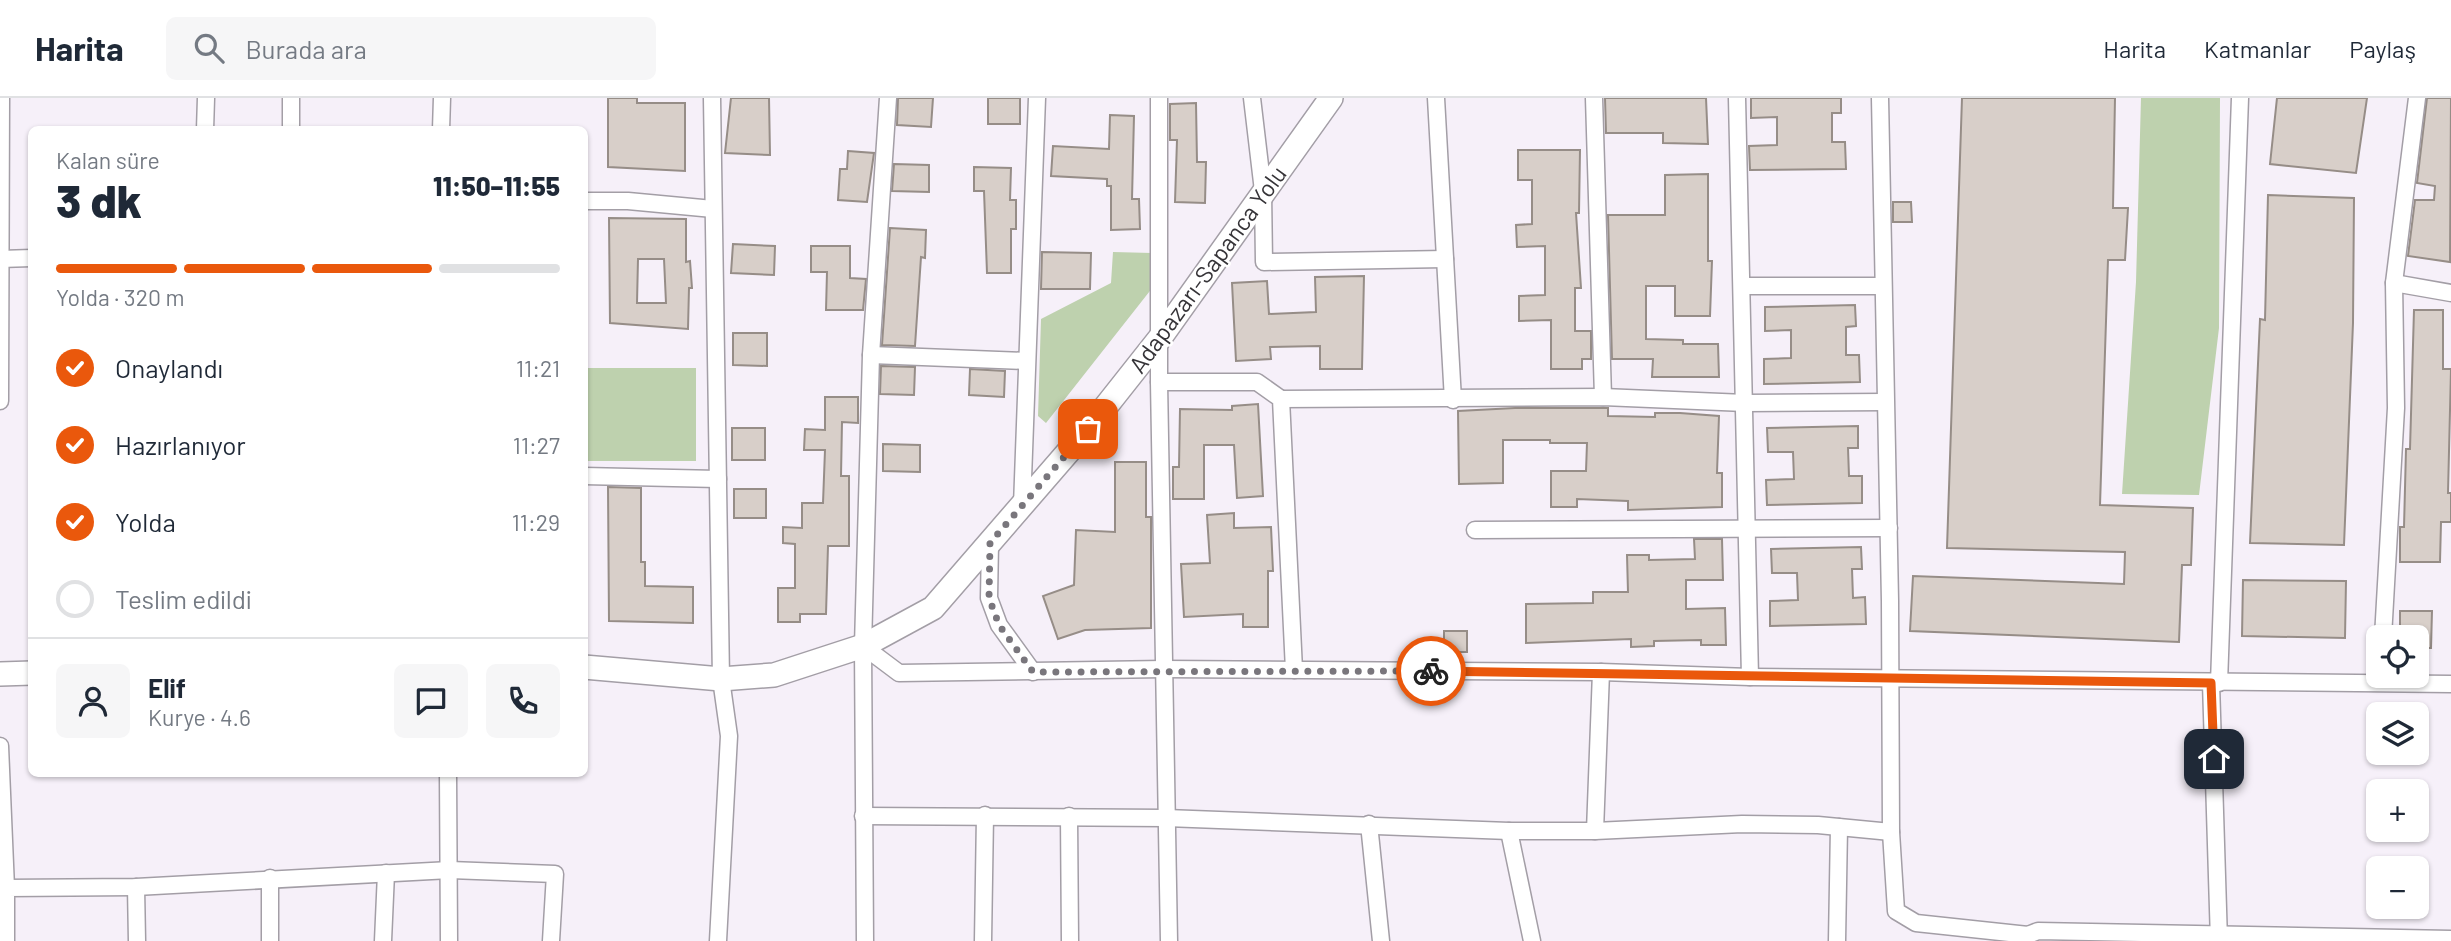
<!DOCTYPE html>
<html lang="tr">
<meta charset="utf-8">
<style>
:root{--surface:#fff;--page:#f6f6f7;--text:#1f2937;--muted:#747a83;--line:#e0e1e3;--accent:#ea580c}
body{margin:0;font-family:Barlow,sans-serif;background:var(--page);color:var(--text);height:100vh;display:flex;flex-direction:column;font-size:26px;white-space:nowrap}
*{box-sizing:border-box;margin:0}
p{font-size:23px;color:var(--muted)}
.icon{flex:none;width:38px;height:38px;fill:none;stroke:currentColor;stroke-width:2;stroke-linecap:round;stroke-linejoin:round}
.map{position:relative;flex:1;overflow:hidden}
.details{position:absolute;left:28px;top:28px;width:560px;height:651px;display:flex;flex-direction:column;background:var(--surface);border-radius:10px;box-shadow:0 2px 5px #0004}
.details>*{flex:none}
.buttons{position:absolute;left:2366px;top:527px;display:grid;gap:14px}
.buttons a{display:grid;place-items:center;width:63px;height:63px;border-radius:10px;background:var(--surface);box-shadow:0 2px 5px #0004;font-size:35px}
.pin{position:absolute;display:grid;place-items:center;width:60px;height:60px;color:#fff;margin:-30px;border-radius:14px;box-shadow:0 4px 10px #0006}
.courier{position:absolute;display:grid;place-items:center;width:70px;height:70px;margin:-35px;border:5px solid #ea580c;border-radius:50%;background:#fff;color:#222;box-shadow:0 2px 9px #0007}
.overview em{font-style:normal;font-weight:800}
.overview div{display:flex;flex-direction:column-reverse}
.overview{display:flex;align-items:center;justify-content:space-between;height:119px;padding:0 28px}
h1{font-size:46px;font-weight:800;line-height:52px}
.bar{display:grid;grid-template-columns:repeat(4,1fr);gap:10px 7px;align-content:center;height:84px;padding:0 28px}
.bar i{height:9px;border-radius:5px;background:var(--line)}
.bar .active{background:var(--accent)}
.bar p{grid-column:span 4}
.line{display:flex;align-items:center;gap:18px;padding:0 28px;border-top:2px solid var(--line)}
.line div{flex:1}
.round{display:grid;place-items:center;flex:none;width:74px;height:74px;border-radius:10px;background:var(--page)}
ol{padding:0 28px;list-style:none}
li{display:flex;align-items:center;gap:21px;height:77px}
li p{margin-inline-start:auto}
li .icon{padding:7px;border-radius:50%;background:var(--accent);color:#fff;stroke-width:4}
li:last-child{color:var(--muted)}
li i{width:38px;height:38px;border:4px solid var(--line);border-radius:50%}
header{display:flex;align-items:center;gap:42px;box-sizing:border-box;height:98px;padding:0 35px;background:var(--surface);border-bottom:2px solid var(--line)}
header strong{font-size:33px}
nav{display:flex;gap:38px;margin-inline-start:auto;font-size:24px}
.search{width:490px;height:63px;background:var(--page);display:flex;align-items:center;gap:18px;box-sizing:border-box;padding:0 24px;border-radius:10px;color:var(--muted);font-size:26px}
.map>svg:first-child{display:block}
</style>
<header>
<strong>Harita</strong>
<div class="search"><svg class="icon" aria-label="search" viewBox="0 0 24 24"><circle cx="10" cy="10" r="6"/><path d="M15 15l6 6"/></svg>Burada ara</div>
<nav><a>Harita</a><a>Katmanlar</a><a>Paylaş</a></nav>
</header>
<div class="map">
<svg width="2451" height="843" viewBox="0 0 2451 843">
<rect width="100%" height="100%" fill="#f6f0f9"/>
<g fill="#bed1ae">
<path d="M 2141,0 L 2220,0 L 2219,230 L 2199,397 L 2122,396 L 2136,184 Z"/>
<path d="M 1113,154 L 1152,155 L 1153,189 L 1046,325 L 1038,318 L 1041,221 L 1111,185 Z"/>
<rect x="585" y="270" width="111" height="93"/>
</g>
<g fill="#d8cfc9" stroke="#968d87" stroke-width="2" fill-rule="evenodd">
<path d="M 608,0 L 637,0 L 637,5 L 685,5 L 685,73 L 608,69 Z"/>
<path d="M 731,0 L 769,0 L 770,57 L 725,55 Z"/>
<path d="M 898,0 L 933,0 L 931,29 L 897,27 Z"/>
<rect x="988" y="0" width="32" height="26"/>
<path d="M 1605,0 L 1706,0 L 1708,46 L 1663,45 L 1663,35 L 1606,35 Z"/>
<path d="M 1751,0 L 1841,0 L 1841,15 L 1832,15 L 1832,44 L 1845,44 L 1846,71 L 1750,72 L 1749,48 L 1777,47 L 1777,19 L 1751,20 Z"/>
<path d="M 1962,0 L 2115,0 L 2113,110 L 2128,110 L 2125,162 L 2108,162 L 2100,407 L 2193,410 L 2191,467 L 2182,467 L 2179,544 L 1910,533 L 1913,478 L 2124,486 L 2125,454 L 1947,450 Z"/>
<path d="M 2277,0 L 2367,0 L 2356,75 L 2270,66 Z"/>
<path d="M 2427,0 L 2451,0 L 2450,164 L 2408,158 L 2415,102 L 2434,102 L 2435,88 L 2417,85 Z"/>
<path d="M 1196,5 L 1197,64 L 1206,64 L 1205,105 L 1175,104 L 1177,42 L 1170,42 L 1170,6 Z"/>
<path d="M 1110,17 L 1134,18 L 1132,101 L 1139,101 L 1140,131 L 1111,132 L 1111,88 L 1107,88 L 1107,81 L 1051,78 L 1053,48 L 1109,51 Z"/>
<path d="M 1518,52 L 1580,52 L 1579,115 L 1576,115 L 1581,190 L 1575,190 L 1575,233 L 1591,233 L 1591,261 L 1582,261 L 1582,271 L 1551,271 L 1551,222 L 1519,223 L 1519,198 L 1545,197 L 1545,148 L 1517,149 L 1516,127 L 1532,126 L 1532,82 L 1518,82 Z"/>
<path d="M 848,53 L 874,55 L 867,104 L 838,102 L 840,71 L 847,71 Z"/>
<path d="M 894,66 L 929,67 L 929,94 L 892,93 Z"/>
<path d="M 974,69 L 1011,70 L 1010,102 L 1016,102 L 1016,131 L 1011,131 L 1011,175 L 987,175 L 984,93 L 974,93 Z"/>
<path d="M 1708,76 L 1708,163 L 1712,163 L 1710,218 L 1675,218 L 1675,188 L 1646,188 L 1646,241 L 1683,242 L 1683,246 L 1718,246 L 1719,279 L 1652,279 L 1653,261 L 1612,261 L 1608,117 L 1665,117 L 1665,77 Z"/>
<path d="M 2268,97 L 2354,100 L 2353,225 L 2344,447 L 2250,445 L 2260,221 L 2265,222 Z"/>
<path d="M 1893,104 L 1911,104 L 1912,124 L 1893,124 Z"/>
<path d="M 609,120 L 686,121 L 686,164 L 690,163 L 692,190 L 689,190 L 688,231 L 610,225 ZM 638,161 L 664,161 L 666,205 L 637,205 Z"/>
<path d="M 890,130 L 926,132 L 925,160 L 921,159 L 915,248 L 882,247 Z"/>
<path d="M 733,146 L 775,148 L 774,177 L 731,175 Z"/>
<path d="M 811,148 L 850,148 L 850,180 L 866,181 L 863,212 L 826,212 L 827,174 L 811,174 Z"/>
<path d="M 1042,154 L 1091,155 L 1090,191 L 1041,191 Z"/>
<path d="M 1364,178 L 1362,271 L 1320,271 L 1320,248 L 1270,249 L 1271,261 L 1236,263 L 1232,185 L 1267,183 L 1269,216 L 1316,214 L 1315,179 Z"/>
<path d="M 1855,207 L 1856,228 L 1846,229 L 1846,257 L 1859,257 L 1860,284 L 1764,286 L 1764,261 L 1791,260 L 1791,232 L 1765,233 L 1765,209 Z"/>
<path d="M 2414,212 L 2443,212 L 2443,271 L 2451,271 L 2448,395 L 2451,395 L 2451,424 L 2441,424 L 2440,464 L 2400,464 L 2400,429 L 2404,429 L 2406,351 L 2410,351 Z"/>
<path d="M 733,235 L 767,235 L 767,268 L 733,267 Z"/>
<path d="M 881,268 L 915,269 L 914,297 L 880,296 Z"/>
<path d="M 970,271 L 1005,273 L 1004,299 L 969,297 Z"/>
<path d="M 825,299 L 858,299 L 858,325 L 842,324 L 841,378 L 849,378 L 849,448 L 828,448 L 826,516 L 800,516 L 800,524 L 778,524 L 778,490 L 795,490 L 795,446 L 783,445 L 783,429 L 802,430 L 802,405 L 823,405 L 825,352 L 804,352 L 805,331 L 825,332 Z"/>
<path d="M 1258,306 L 1263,398 L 1237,400 L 1234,347 L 1204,347 L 1204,401 L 1173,401 L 1173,369 L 1179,369 L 1180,311 L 1232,312 L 1232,308 Z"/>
<path d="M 1515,310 L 1608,310 L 1608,318 L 1655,319 L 1655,315 L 1680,315 L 1719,318 L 1717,375 L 1722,375 L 1722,409 L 1628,412 L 1628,403 L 1577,401 L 1577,409 L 1551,409 L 1551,373 L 1586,373 L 1587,345 L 1550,345 L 1550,342 L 1503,342 L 1503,385 L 1459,386 L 1458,313 Z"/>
<path d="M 1858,328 L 1858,350 L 1848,350 L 1849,378 L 1862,378 L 1862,405 L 1767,407 L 1766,382 L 1794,381 L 1793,354 L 1768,354 L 1767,330 Z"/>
<rect x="732" y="330" width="33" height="32"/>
<path d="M 883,346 L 920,347 L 920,374 L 883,373 Z"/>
<path d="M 1115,364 L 1146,364 L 1146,419 L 1151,419 L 1151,530 L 1085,532 L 1058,541 L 1043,498 L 1074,487 L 1076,432 L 1115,434 Z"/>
<path d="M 608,389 L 641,390 L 641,464 L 645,464 L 645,488 L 693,489 L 693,525 L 609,523 Z"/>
<rect x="734" y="391" width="32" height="29"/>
<path d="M 1234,415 L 1234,430 L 1271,429 L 1273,473 L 1268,473 L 1268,529 L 1243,529 L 1243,516 L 1184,519 L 1181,466 L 1210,465 L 1207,417 Z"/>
<path d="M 1694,441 L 1722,441 L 1723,482 L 1686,482 L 1686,511 L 1725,510 L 1726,547 L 1701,547 L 1701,542 L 1654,543 L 1654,548 L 1631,549 L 1631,541 L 1526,545 L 1526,506 L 1593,505 L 1593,494 L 1628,494 L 1627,457 L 1649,457 L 1649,462 L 1695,461 Z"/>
<path d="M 1861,449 L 1862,471 L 1852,471 L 1853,500 L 1865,499 L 1866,526 L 1770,528 L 1770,503 L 1798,502 L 1797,475 L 1772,475 L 1771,451 Z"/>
<path d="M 2243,482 L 2346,483 L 2345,540 L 2242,538 Z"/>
<path d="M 2400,513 L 2432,513 L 2431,550 L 2417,550 L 2417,539 L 2400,539 Z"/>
<rect x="1444" y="533" width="23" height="21"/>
</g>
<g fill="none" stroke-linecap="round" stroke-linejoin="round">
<defs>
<g id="street">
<path d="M 712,0 L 721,581 L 729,638 L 718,843"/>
<path d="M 1159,0 L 1159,284 L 1169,843"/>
<path d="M 1252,0 L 1263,93 L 1264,164 L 1445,161"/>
<path d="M 1436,0 L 1453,302"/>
<path d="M 1594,0 L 1603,299"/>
<path d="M 1880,0 L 1890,503 L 1891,734 L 1896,813 L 1916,825 L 2028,837 L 2038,833 L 2451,841"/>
<path d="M 205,32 L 206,0"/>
<path d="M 291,32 L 291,0"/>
<path d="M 441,32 L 442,0"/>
<path d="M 584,103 L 628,103 L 713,111"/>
<path d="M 0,161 L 32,160"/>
<path d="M 2394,185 L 2451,195"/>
<path d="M 1742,188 L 1881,188"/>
<path d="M 871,257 L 1026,263"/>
<path d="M 1159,284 L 1257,284 L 1281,301 L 1294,572"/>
<path d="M 1281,301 L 1603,299 L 1745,305 L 1884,304"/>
<path d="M 0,303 L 1,0"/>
<path d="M 584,378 L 718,381"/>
<path d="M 1022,408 L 1037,0"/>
<path d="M 1475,432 L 1889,430"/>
<path d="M 990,445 L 989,500 L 999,527 L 1033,574"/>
<path d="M 2383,539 L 2396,310 L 2394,185 L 2417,0"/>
<path d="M 863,548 L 899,575 L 1164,571 L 1601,574 L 1750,579 L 1737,0"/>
<path d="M 1750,579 L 2451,586"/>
<path d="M 2211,585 L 2219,843"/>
<path d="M 2219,585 L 2240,0"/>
<path d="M 0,648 L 6,790"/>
<path d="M 448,676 L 449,843"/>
<path d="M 863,718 L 1166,720 L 1509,733 L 1595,733 L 1742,726 L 1818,727 L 1891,734"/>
<path d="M 1069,718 L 1070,843"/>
<path d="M 1369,726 L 1381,843"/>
<path d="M 1509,733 L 1532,843"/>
<path d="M 1595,733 L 1601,574"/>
<path d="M 270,780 L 270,843"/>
<path d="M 136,789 L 137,843"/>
<path d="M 6,843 L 6,790 L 136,789 L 450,772 L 555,776 L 551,843"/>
<path d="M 383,843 L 386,775"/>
<path d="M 865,843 L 863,548 L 871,257 L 888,0"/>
<path d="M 983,843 L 985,717"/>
<path d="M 1837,843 L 1839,729"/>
</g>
<g id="secondary">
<path d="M 584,569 L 721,581 L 774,577 L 863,548 L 933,510 L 1088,331 L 1160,240 L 1331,0"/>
<path d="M 0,576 L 32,575"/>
</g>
</defs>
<use href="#street" stroke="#a39ea6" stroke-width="19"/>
<use href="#secondary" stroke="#a39ea6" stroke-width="26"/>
<use href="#street" stroke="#fff" stroke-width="16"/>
<use href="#secondary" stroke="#fff" stroke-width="23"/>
</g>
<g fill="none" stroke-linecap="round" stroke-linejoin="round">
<path stroke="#79767c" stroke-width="7" stroke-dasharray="0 12.6" d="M 1088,331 L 990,445 L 989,500 L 999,527 L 1033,574 L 1431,573"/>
<path stroke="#ea580c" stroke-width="9" d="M 1431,573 L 2211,585 L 2214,661"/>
</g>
<g text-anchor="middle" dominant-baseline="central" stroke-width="5" stroke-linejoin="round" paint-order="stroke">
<g font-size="24" fill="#363438" stroke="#fff">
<text transform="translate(1207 171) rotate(-54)">Adapazarı-Sapanca Yolu</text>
</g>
</g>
</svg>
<div class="buttons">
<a><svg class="icon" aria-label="locate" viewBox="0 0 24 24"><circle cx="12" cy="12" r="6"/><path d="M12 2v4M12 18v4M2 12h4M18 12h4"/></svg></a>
<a><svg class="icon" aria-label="layers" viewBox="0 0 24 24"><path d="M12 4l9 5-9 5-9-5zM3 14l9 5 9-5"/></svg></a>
<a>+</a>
<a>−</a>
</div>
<div class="pin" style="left:1088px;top:331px;background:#ea580c"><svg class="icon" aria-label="bag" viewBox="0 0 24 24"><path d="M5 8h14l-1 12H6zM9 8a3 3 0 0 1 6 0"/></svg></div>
<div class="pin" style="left:2214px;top:661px;background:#1f2937"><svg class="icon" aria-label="home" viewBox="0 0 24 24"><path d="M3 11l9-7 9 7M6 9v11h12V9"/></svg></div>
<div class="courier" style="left:1431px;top:573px"><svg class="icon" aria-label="bike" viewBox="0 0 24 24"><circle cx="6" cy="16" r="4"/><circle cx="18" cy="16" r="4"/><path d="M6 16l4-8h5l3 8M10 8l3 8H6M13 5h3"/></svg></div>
<section class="details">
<div class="overview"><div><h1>3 dk</h1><p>Kalan süre</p></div><em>11:50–11:55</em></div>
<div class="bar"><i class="active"></i><i class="active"></i><i class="active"></i><i></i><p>Yolda · 320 m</p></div>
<ol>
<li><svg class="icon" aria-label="check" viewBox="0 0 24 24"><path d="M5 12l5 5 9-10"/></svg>Onaylandı<p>11:21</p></li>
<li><svg class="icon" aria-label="check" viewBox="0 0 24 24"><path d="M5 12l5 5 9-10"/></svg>Hazırlanıyor<p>11:27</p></li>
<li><svg class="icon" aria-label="check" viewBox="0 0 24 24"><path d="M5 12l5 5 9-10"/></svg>Yolda<p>11:29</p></li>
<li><i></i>Teslim edildi</li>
</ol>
<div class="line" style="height:126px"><a class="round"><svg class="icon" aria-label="person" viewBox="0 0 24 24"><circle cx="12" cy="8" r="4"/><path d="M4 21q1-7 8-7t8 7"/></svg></a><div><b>Elif</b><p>Kurye · 4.6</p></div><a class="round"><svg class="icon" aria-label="chat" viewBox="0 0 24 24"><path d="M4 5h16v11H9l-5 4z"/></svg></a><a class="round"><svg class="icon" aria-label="phone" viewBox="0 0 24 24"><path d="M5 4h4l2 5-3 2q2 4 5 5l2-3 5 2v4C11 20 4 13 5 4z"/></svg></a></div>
</section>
</div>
